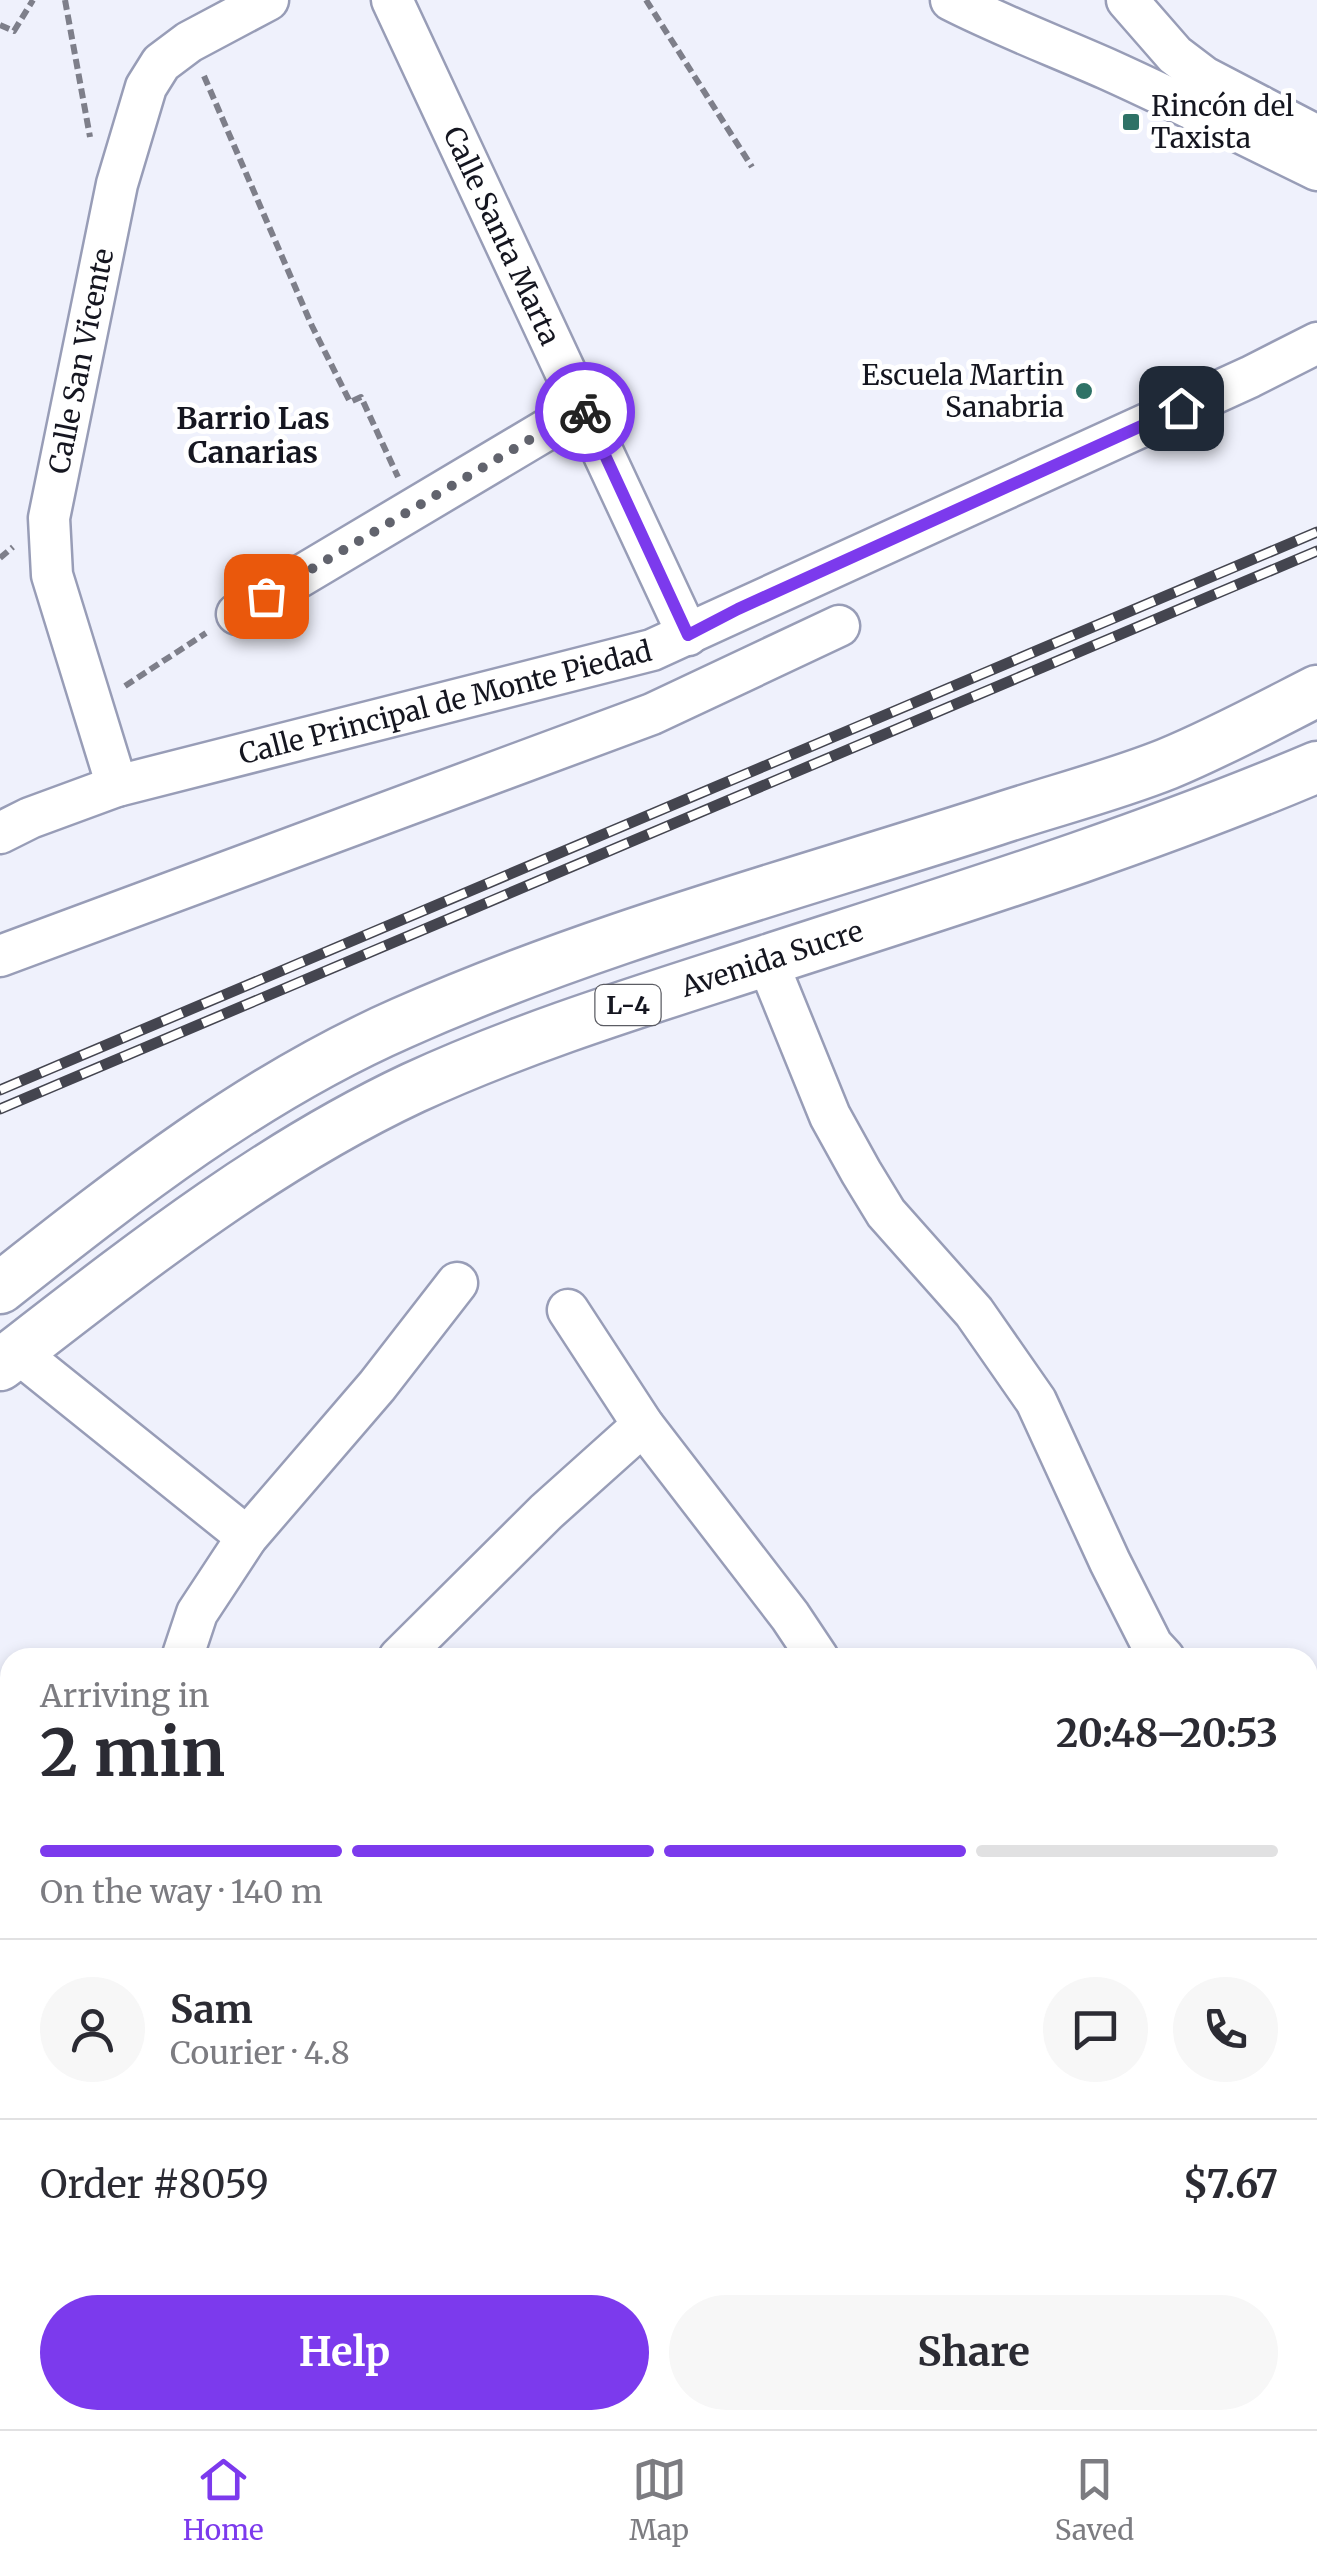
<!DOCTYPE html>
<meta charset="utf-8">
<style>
:root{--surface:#fff;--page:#f7f7f7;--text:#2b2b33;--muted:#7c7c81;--line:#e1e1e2;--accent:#7c3aed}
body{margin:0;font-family:Merriweather,serif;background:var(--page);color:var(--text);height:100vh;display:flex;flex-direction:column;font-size:38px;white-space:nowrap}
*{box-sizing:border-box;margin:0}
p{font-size:32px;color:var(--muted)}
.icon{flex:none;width:55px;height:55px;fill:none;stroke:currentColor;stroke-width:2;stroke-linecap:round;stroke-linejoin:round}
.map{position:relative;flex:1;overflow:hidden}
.drawer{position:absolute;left:0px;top:1648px;width:1318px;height:782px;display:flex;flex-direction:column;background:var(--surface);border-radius:30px 30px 0 0;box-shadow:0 5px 15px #0003}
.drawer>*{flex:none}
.pin{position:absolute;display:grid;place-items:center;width:85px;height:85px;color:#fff;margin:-42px;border-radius:20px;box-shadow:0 5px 15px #0006}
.courier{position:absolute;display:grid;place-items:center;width:100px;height:100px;margin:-50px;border:8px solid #7c3aed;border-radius:50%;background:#fff;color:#222;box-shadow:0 2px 12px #0007}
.headline em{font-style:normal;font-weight:700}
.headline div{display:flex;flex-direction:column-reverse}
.headline{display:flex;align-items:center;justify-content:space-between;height:170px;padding:0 40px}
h1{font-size:65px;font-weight:700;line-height:75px}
.bar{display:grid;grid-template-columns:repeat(4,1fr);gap:15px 10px;align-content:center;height:120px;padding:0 40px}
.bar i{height:12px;border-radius:8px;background:var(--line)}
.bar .on{background:var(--accent)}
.bar p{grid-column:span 4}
.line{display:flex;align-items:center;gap:25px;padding:0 40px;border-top:2px solid var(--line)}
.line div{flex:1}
.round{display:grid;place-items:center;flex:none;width:105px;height:105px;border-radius:52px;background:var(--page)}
.primary-button{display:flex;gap:20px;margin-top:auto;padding:20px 40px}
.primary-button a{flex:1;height:115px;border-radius:60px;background:var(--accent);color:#fff;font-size:40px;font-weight:700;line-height:115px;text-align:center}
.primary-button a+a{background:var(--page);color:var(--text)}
.menu{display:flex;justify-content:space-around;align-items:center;height:140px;border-top:2px solid var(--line);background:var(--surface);font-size:28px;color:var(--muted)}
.menu a{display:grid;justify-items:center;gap:5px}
.menu .on{color:var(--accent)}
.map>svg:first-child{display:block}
</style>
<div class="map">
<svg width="1317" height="2429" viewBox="0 0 1317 2429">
<rect width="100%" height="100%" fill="#eff1fc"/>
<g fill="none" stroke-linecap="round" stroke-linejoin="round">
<defs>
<g id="minor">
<path id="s1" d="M 392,0 L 688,635"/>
<path d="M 951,0 C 1002,26 1055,46 1107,69 C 1178,101 1247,136 1317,170"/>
<path d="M 1127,0 L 1175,55 L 1204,77 L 1317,136"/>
<path d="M 237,614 L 583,408"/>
<path id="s2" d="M 117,786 L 52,575 L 49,518 L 117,184 L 146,87 L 161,63 L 189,42 L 268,0"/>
<path id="s3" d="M 0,833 L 30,818 L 117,786 L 652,650 L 1250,377 L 1317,343"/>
<path d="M 0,956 L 652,714 L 839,626"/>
<path d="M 767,961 L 830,1116 L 861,1172 L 886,1213 L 974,1312 L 1036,1401 L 1110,1562 L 1152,1645 L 1164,1658"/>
<path d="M 568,1310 L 643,1425 L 790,1616 L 818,1658"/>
<path d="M 17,1352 L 247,1537"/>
<path d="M 182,1658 L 197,1613 L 247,1537 L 377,1386 L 457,1283"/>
<path d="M 399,1658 L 546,1512 L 643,1425"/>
<path d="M 0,2354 L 10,2346"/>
<path d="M 952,2420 L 955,2429"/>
<path d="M 1138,2420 L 1144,2429"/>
<path d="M 0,2421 L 8,2429"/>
<path d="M 510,2429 L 520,2420"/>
<path d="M 865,2429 L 874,2420"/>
</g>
<g id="major">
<path d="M 0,1288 C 128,1187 252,1089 402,1023 C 593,938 797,884 995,820 C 1052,801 1112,786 1167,764 C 1218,743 1268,716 1317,691"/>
<path id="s4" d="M 0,1365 C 132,1263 262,1159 413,1088 C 528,1035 648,999 768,960 C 953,900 1138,843 1317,767"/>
</g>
</defs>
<use href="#minor" stroke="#989db7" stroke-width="45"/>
<use href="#major" stroke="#989db7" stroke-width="55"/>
<g stroke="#7e7f8a" stroke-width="6" stroke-dasharray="10 5" stroke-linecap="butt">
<path d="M 65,0 L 90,137"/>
<path d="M 646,0 L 752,167"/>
<path d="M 0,25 L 14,31 L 33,0"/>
<path d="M 204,76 L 312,326 L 350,402 L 361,397 L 398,477"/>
<path d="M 0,558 L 13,547"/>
<path d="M 125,686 L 206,633"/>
</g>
<use href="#minor" stroke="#fff" stroke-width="40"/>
<use href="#major" stroke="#fff" stroke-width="50"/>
<defs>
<g id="rail">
<path d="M 0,1090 L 1317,532"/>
<path d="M 0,1109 L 1317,551"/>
</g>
</defs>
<use href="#rail" stroke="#44454f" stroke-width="11"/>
<use href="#rail" stroke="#fff" stroke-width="8" stroke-dasharray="22" stroke-linecap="butt"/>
</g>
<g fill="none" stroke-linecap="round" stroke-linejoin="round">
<path stroke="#61636d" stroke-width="10" stroke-dasharray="0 18" d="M 266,596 L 583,408 L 585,412"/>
<path stroke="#7c3aed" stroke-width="12" d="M 585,412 L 688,635 L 738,609 L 1181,408"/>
</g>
<g fill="#2e7266" stroke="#fff" stroke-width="4">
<rect x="1121" y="112" width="20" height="20" rx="5"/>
<circle cx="1084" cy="391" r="10"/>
</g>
<g text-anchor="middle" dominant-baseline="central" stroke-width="10" stroke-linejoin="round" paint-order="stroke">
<rect fill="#fff" stroke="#5b5c63" stroke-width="2.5" x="595.5" y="985" width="65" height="40" rx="8"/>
<g font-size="25" font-weight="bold" fill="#151620">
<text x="628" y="1005">L-4</text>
</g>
<g font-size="28" fill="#151620" stroke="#fff" text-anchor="start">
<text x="1151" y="106">Rincón del<tspan x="1151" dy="32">Taxista</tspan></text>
<text x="1064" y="375" text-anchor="end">Escuela Martin<tspan x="1064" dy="32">Sanabria</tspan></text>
</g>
<g font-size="28" fill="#151620" stroke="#fff">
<text stroke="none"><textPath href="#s1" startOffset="260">Calle Santa Marta</textPath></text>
<text stroke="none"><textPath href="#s2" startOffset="438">Calle San Vicente</textPath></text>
<text stroke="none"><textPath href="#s3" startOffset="465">Calle Principal de Monte Piedad</textPath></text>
<text stroke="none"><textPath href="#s4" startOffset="880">Avenida Sucre</textPath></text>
</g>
<g font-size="30" font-weight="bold" fill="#151620" stroke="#fff">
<text x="253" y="418">Barrio Las<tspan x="253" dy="34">Canarias</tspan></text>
</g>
</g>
</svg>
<div class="pin" style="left:266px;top:596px;background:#ea580c"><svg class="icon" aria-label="bag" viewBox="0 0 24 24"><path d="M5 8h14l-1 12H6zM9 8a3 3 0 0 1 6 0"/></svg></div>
<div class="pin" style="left:1181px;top:408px;background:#1f2937"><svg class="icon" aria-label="home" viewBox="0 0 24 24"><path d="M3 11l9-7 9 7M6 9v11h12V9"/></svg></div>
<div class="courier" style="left:585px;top:412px"><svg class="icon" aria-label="bike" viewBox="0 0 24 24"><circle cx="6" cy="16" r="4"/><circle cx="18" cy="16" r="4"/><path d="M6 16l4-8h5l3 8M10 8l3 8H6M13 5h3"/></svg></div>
<section class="drawer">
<div class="headline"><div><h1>2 min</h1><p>Arriving in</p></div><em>20:48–20:53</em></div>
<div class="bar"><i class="on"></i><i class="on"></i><i class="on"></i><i></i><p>On the way · 140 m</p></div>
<div class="line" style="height:180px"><a class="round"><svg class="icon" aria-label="person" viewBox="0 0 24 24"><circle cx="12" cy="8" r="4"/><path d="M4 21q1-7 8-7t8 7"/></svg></a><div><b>Sam</b><p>Courier · 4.8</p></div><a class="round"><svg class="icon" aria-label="chat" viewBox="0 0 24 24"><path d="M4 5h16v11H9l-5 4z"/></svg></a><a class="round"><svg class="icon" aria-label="phone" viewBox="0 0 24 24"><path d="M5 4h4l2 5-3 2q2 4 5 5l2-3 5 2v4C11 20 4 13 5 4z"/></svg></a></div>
<div class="line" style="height:130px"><div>Order #8059</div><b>$7.67</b></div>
<div class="primary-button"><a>Help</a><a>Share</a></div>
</section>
</div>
<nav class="menu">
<a class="on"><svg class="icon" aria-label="home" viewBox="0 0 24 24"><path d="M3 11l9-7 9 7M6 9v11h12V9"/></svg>Home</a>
<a><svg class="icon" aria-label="map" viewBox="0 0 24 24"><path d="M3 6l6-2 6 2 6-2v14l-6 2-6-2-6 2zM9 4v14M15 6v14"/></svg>Map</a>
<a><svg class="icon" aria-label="saved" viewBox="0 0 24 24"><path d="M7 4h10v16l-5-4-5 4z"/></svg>Saved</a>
</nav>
